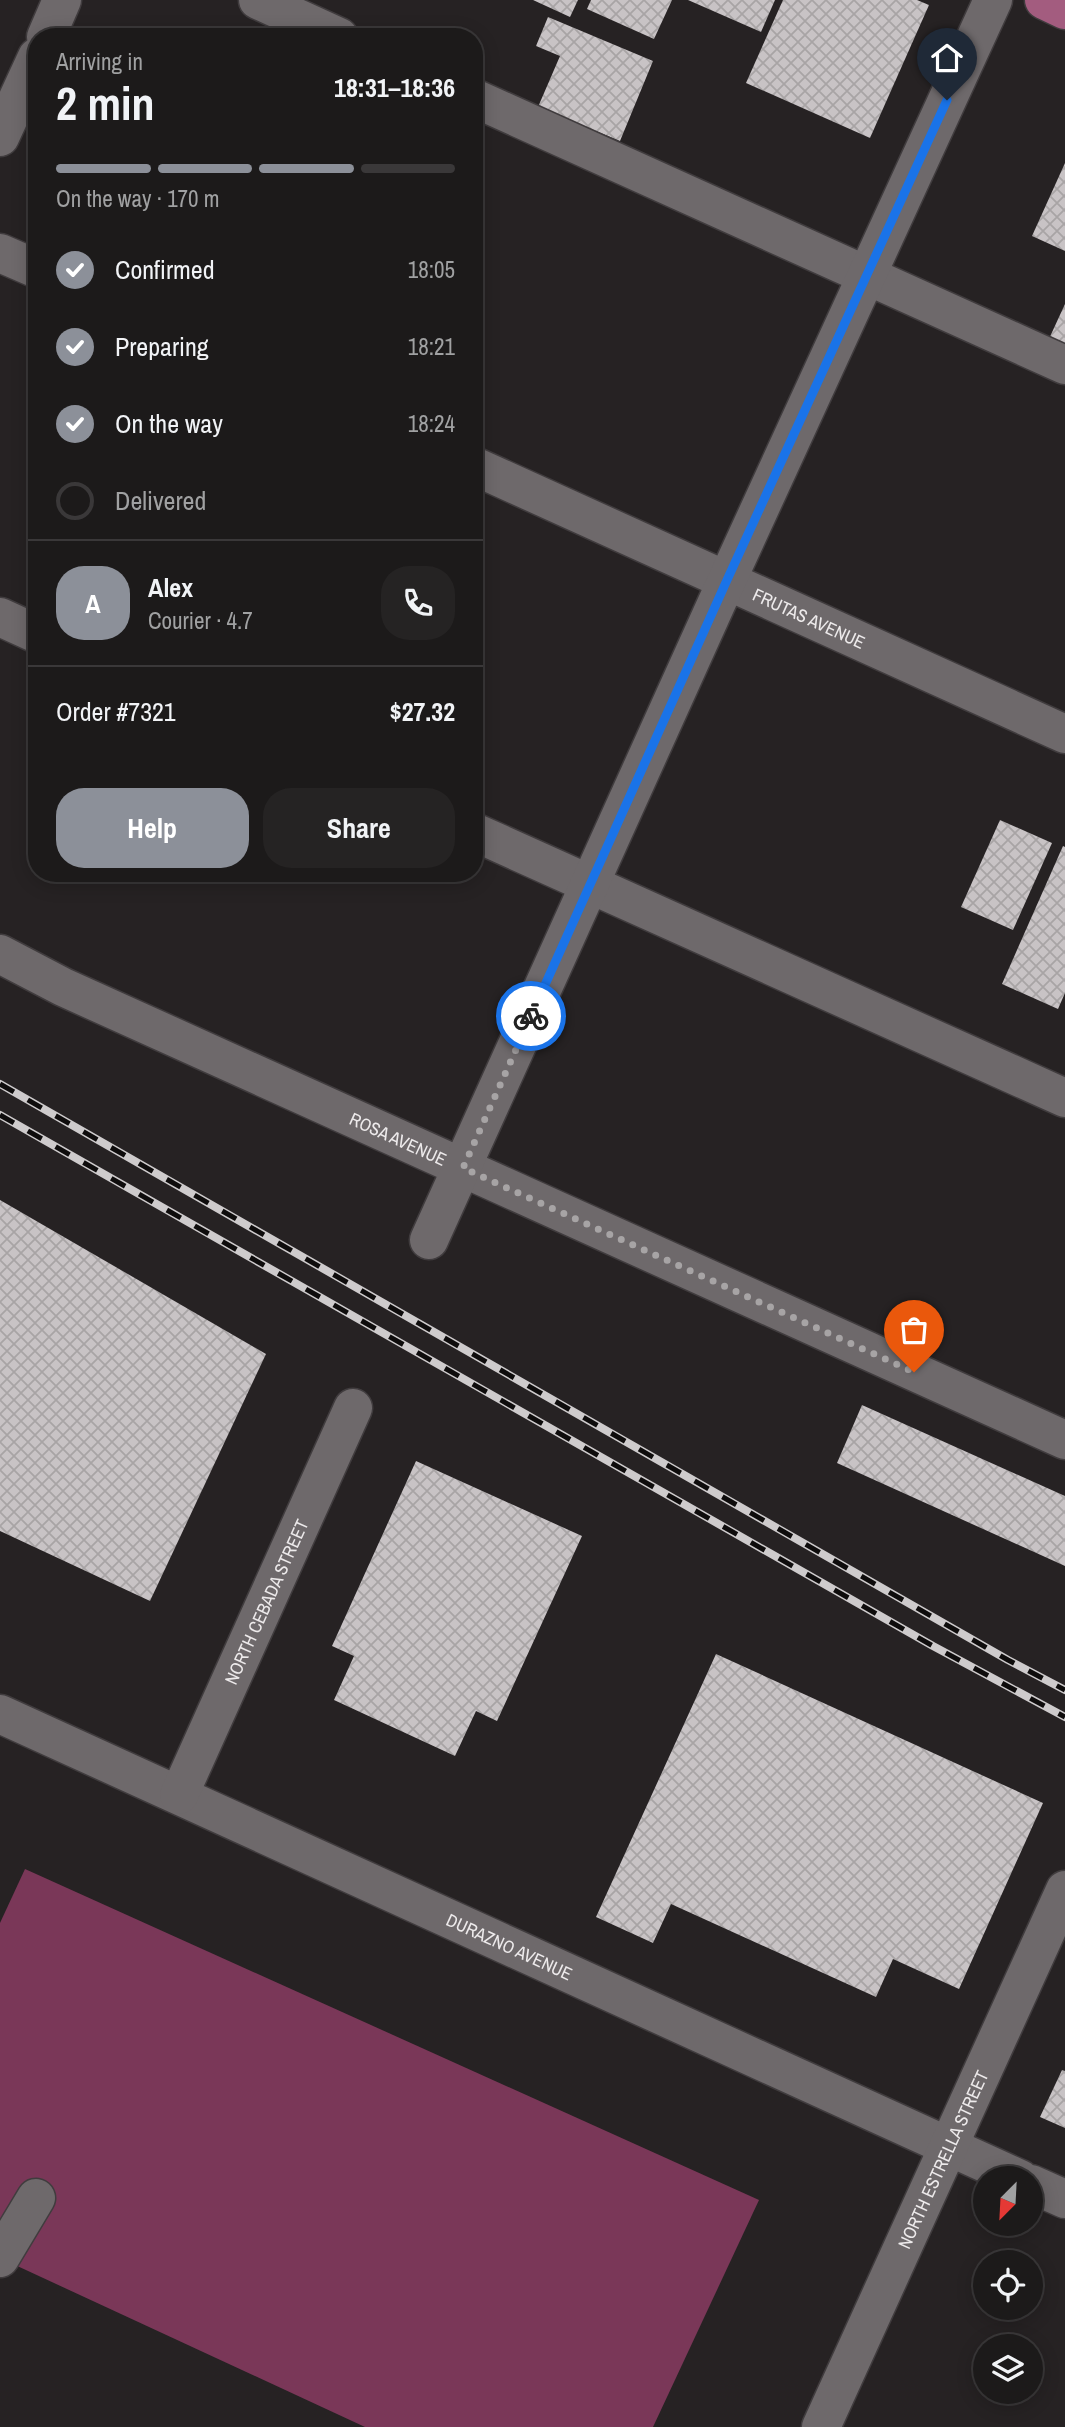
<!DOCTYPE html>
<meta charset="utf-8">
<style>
:root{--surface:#1c1a1a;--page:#252323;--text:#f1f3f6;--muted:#a0a1a2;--line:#3a3839;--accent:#8c9099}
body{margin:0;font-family:"Archivo Narrow",sans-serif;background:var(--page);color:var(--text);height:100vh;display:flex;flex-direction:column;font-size:26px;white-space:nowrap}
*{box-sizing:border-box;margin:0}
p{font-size:23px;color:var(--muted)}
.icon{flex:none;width:38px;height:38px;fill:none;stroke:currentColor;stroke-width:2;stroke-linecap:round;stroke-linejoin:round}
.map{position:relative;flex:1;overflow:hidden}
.side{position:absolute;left:28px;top:28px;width:455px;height:854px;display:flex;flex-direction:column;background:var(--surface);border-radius:28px;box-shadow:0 4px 18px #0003,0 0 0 2px var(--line)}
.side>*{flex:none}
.needle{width:46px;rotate:204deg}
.fabs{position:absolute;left:973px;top:2166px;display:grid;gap:14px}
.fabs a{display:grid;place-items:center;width:70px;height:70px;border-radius:50%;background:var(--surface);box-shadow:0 4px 18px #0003,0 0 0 2px var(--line);font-size:35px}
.pin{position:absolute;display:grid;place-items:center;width:60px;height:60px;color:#fff;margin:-72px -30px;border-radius:50% 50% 50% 0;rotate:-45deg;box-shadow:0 0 7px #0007}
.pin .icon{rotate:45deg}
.courier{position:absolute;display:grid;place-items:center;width:70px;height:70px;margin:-35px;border:5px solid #1a73e8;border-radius:50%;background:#fff;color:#222;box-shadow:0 2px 9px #0007}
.overview em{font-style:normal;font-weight:700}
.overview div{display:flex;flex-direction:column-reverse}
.overview{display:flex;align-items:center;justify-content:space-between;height:119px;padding:0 28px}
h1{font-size:46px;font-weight:700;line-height:52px}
.bar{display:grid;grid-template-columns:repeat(4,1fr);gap:10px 7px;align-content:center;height:84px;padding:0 28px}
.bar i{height:9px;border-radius:5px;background:var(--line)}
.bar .selected{background:var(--accent)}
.bar p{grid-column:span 4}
.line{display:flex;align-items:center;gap:18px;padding:0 28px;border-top:2px solid var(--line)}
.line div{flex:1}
.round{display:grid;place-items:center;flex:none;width:74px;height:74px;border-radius:28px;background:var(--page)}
ol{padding:0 28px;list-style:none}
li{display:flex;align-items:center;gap:21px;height:77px}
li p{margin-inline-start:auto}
li .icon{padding:7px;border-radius:50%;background:var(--accent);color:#fff;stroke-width:4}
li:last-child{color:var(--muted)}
li i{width:38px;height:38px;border:4px solid var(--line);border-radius:50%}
.button{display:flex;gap:14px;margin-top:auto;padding:14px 28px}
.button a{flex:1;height:80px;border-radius:28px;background:var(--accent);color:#fff;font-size:28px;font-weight:700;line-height:80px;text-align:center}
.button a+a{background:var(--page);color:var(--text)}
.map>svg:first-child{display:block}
</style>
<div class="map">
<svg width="1065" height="2427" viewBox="0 0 1065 2427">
<defs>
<pattern id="building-cross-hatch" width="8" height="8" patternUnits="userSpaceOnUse" patternTransform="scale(1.75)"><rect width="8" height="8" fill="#c8c3c5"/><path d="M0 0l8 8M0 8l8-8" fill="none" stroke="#a8a4a5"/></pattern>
</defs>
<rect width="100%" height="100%" fill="#262223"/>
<path fill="#7a3758" d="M 25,1869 L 759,2200 L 653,2427 L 365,2427 L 0,2258 L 0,1923 Z"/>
<g fill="url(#building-cross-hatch)">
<path d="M 533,0 L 578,0 L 570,17 Z"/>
<path d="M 591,0 L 672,0 L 654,39 L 587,9 Z"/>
<path d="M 688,0 L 775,0 L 761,32 Z"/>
<path d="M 783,0 L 917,0 L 929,5 L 870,138 L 746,83 Z"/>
<path d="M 548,17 L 653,61 L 620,141 L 538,107 L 560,56 L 536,46 Z"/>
<path d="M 1065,163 L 1065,251 L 1032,236 Z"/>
<path d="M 1065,304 L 1065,348 L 1048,341 Z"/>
<path d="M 1000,820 L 1052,843 L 1013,930 L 961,907 Z"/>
<path d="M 1063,846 L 1065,847 L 1065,993 L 1058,1009 L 1002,984 Z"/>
<path d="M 0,1200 L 266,1354 L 150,1601 L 0,1531 Z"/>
<path d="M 862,1405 L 1065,1496 L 1065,1566 L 837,1463 Z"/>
<path d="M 416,1461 L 582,1536 L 497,1721 L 476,1711 L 455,1756 L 334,1700 L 354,1656 L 332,1646 Z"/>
<path d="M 716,1654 L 1043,1803 L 959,1989 L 893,1959 L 876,1997 L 671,1904 L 653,1943 L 596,1917 Z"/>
<path d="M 1062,2070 L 1065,2071 L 1065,2128 L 1040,2117 Z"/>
</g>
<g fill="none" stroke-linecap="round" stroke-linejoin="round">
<defs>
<g id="minor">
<path d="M 258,0 L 339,37"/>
<path d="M 46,37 L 62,0"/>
<path d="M 474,98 L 1065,365"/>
<path d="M 0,137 L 37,57"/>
<path d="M 0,253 L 37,269"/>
<path id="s1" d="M 474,466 L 1065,734"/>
<path d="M 0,617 L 37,634"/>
<path d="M 474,832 L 1065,1098"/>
<path id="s2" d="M 0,954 L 63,987 L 1065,1440"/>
<path d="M 429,1240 L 727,580 L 993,0"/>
<path id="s3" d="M 0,1714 L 1020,2179"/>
<path id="s4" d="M 179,1795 L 353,1408"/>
<path d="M 1031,2184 L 1065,2199"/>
<path d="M 0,2258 L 36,2198"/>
<path id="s5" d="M 821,2427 L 1065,1890"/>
</g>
<path id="major" d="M 1044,0 L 1065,10"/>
</defs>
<use href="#minor" stroke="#403c3e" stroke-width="41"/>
<use href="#major" stroke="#403c3e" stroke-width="41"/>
<use href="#minor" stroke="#6e696b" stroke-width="38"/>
<use href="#major" stroke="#a35c7f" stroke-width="38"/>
<defs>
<g id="rail">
<path d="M 0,1084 L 1008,1660 L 1065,1690"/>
<path d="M 0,1115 L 933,1646 L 1065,1717"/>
</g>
</defs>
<use href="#rail" stroke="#cecbcc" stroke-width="8"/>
<use href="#rail" stroke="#0e0c0c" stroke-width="5" stroke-dasharray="16" stroke-linecap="butt"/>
</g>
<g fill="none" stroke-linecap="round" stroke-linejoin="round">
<path stroke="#a7a4a5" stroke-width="7" stroke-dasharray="0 12.6" d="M 531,1016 L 463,1168 L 914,1372"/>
<path stroke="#1a73e8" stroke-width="9" d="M 531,1016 L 727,580 L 947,100"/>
</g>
<g text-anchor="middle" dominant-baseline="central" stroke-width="7" stroke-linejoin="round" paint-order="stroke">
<g font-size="18" fill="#edeaeb" stroke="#0e0c0c">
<text stroke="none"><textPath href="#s1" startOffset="368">FRUTAS AVENUE</textPath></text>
<text stroke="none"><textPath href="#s2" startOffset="439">ROSA AVENUE</textPath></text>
<text stroke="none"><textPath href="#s4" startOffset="212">NORTH CEBADA STREET</textPath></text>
<text stroke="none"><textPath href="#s3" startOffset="560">DURAZNO AVENUE</textPath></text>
<text stroke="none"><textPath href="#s5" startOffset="294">NORTH ESTRELLA STREET</textPath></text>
</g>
</g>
</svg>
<div class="fabs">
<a><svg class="needle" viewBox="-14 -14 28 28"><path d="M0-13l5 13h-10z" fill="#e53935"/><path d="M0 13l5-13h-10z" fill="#a0a1a2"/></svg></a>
<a><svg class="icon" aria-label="locate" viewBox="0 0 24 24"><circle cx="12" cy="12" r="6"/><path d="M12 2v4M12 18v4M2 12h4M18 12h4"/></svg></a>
<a><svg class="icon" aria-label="layers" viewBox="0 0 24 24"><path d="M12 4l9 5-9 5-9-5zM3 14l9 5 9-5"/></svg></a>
</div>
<div class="pin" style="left:914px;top:1372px;background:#ea580c"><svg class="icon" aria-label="bag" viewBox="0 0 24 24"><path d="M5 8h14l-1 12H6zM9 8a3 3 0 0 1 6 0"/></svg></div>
<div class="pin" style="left:947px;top:100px;background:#1f2937"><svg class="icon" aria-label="home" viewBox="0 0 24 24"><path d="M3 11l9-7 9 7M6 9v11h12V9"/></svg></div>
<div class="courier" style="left:531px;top:1016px"><svg class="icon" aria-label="bike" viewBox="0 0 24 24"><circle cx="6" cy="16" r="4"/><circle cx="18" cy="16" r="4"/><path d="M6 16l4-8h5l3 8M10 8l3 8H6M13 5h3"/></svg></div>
<section class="side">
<div class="overview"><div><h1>2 min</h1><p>Arriving in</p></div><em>18:31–18:36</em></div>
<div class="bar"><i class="selected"></i><i class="selected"></i><i class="selected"></i><i></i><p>On the way · 170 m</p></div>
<ol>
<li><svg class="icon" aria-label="check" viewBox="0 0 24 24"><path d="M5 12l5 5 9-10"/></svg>Confirmed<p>18:05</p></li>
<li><svg class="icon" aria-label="check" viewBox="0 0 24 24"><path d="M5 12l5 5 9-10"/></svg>Preparing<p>18:21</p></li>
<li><svg class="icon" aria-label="check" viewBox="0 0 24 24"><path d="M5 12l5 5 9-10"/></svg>On the way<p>18:24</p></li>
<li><i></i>Delivered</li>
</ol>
<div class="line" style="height:126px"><b class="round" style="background:var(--accent);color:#fff">A</b><div><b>Alex</b><p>Courier · 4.7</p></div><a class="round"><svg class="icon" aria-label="phone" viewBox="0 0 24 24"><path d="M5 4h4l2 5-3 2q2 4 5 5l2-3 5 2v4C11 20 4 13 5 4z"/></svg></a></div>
<div class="line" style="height:91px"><div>Order #7321</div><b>$27.32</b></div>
<div class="button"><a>Help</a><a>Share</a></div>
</section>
</div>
